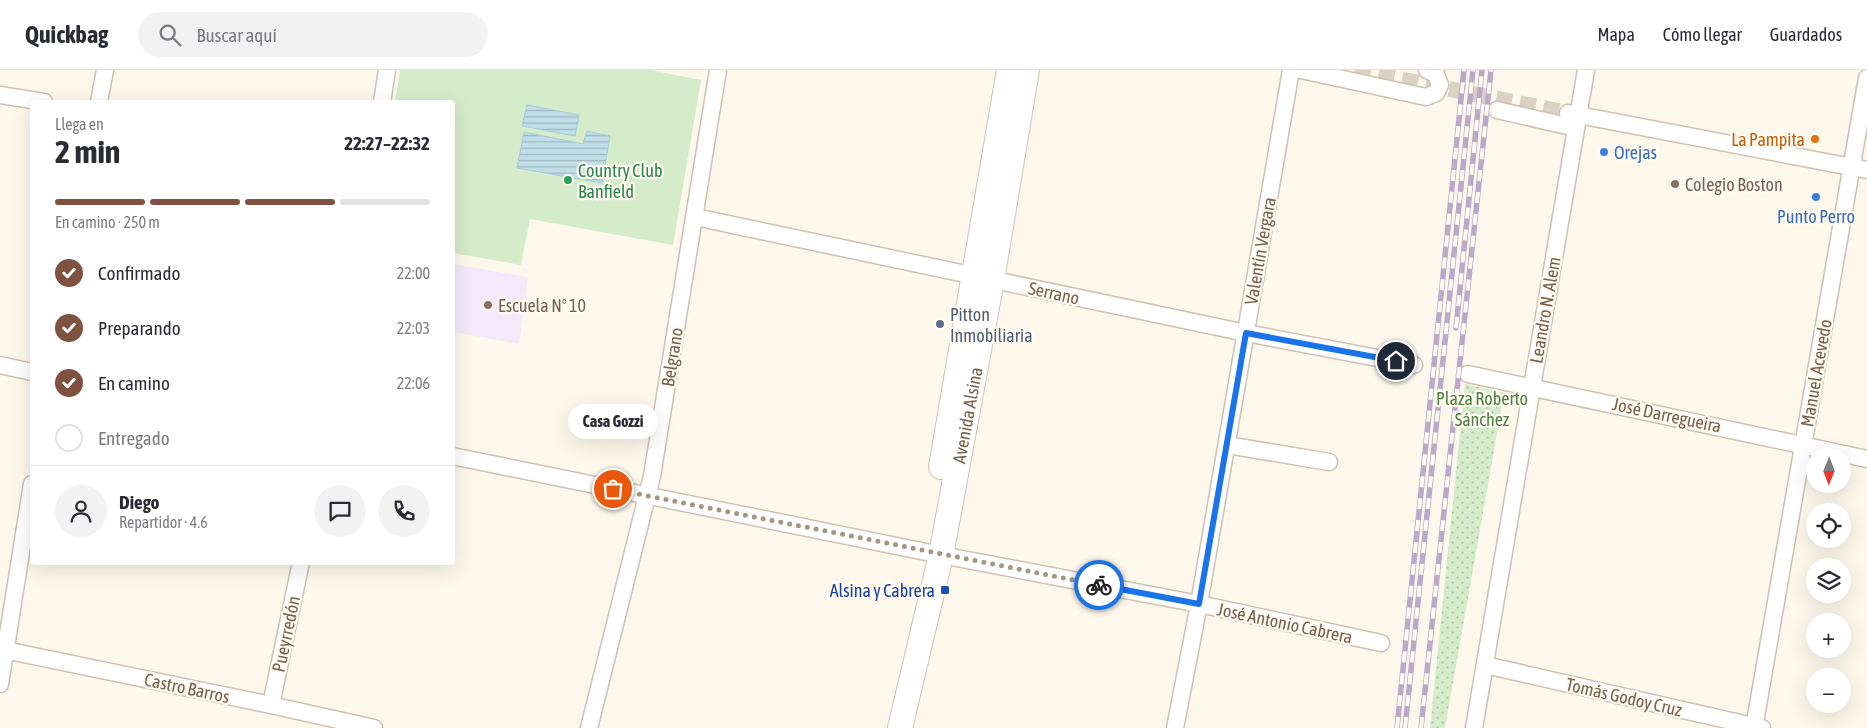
<!DOCTYPE html>
<html lang="es">
<meta charset="utf-8">
<style>
:root{--surface:#fff;--page:#f2f2f3;--text:#2b2b33;--muted:#7c7c81;--line:#e1e1e2;--accent:#7f5140}
body{margin:0;font-family:"Asap Condensed",sans-serif;background:var(--page);color:var(--text);height:100vh;display:flex;flex-direction:column;font-size:19px;white-space:nowrap}
*{box-sizing:border-box;margin:0}
p{font-size:16px;color:var(--muted)}
.icon{flex:none;width:28px;height:28px;fill:none;stroke:currentColor;stroke-width:2;stroke-linecap:round;stroke-linejoin:round}
.map{position:relative;flex:1;overflow:hidden}
.panel{position:absolute;left:30px;top:30px;width:425px;height:465px;display:flex;flex-direction:column;background:var(--surface);border-radius:5px;box-shadow:0 5px 20px #0002}
.panel>*{flex:none}
.needle{width:32px;rotate:181deg}
.fabs{position:absolute;left:1806px;top:378px;display:grid;gap:10px}
.fabs a{display:grid;place-items:center;width:45px;height:45px;border-radius:50%;background:var(--surface);box-shadow:0 5px 20px #0002;font-size:25px}
.pin{position:absolute;display:grid;place-items:center;width:42px;height:42px;color:#fff;margin:-21px;border:2px solid #fff;border-radius:50%;box-shadow:0 1px 5px #0007}
.courier{position:absolute;display:grid;place-items:center;width:50px;height:50px;margin:-25px;border:4px solid #1a73e8;border-radius:50%;background:#fff;color:#222;box-shadow:0 1px 6px #0007}
.bubble{position:absolute;height:35px;border-radius:18px;background:var(--surface);box-shadow:0 5px 20px #0002;font-size:16px;font-weight:700;line-height:35px;text-align:center}
.head em{font-style:normal;font-weight:700}
.head div{display:flex;flex-direction:column-reverse}
.head{display:flex;align-items:center;justify-content:space-between;height:85px;padding:0 25px}
h1{font-size:32px;font-weight:700;line-height:38px}
.bar{display:grid;grid-template-columns:repeat(4,1fr);gap:8px 5px;align-content:center;height:60px;padding:0 25px}
.bar i{height:6px;border-radius:4px;background:var(--line)}
.bar .active{background:var(--accent)}
.bar p{grid-column:span 4}
.line{display:flex;align-items:center;gap:12px;padding:0 25px;border-top:1px solid var(--line)}
.line div{flex:1}
.round{display:grid;place-items:center;flex:none;width:52px;height:52px;border-radius:26px;background:var(--page)}
ol{padding:0 25px;list-style:none}
li{display:flex;align-items:center;gap:15px;height:55px}
li p{margin-inline-start:auto}
li .icon{padding:5px;border-radius:50%;background:var(--accent);color:#fff;stroke-width:4}
li:last-child{color:var(--muted)}
li i{width:28px;height:28px;border:2px solid var(--line);border-radius:50%}
header{display:flex;align-items:center;gap:30px;box-sizing:border-box;height:70px;padding:0 25px;background:var(--surface);border-bottom:1px solid var(--line)}
header strong{font-size:24px}
nav{display:flex;gap:28px;margin-inline-start:auto;font-size:18px}
.search{width:350px;height:45px;background:var(--page);display:flex;align-items:center;gap:12px;box-sizing:border-box;padding:0 18px;border-radius:28px;color:var(--muted);font-size:19px}
.map>svg:first-child{display:block}
</style>
<header>
<strong>Quickbag</strong>
<div class="search"><svg class="icon" aria-label="search" viewBox="0 0 24 24"><circle cx="10" cy="10" r="6"/><path d="M15 15l6 6"/></svg>Buscar aquí</div>
<nav><a>Mapa</a><a>Cómo llegar</a><a>Guardados</a></nav>
</header>
<div class="map">
<svg width="1867" height="658" viewBox="0 0 1867 658">
<defs>
<pattern id="park-dots" width="8" height="8" patternUnits="userSpaceOnUse" patternTransform="scale(1.25)"><rect width="8" height="8" fill="#d4ecc9"/><path d="M2 2h.1M6 6h.1" fill="none" stroke="#b1c3a5" stroke-width="1.8" stroke-linecap="round"/></pattern>
<pattern id="water-rules" width="6" height="5" patternUnits="userSpaceOnUse" patternTransform="scale(1.25)"><rect width="6" height="5" fill="#bfdee8"/><path d="M0 2.5h6" fill="none" stroke="#a0b7be"/></pattern>
</defs>
<rect width="100%" height="100%" fill="#fdf8eb"/>
<path fill="#f5e8fa" d="M 452,194 L 528,207 L 519,274 L 453,262 Z"/>
<path fill="url(#park-dots)" d="M 1465,314 L 1504,323 L 1445,658 L 1430,658 Z"/>
<path fill="#d4ecc9" d="M 400,0 L 650,0 L 701,10 L 673,175 L 530,149 L 521,195 L 453,183 L 452,32 L 395,32 Z"/>
<g fill="url(#water-rules)" stroke="#a5ccda">
<path d="M 527,35 L 579,45 L 575,66 L 522,56 Z"/>
<path d="M 587,61 L 610,66 L 602,113 L 517,98 L 524,62 L 583,74 Z"/>
</g>
<g fill="none" stroke-linecap="round" stroke-linejoin="round">
<path stroke="#dcd2c4" stroke-width="16" stroke-dasharray="16 8" stroke-linecap="butt" d="M 1355,0 L 1568,43"/>
<defs>
<g id="street">
<path d="M 1301,0 L 1426,27 L 1436,23 L 1440,15 L 1436,4 L 1427,0"/>
<path d="M 0,25 L 44,32"/>
<path d="M 99,32 L 105,0"/>
<path d="M 382,32 L 387,0"/>
<path d="M 1497,40 L 1576,58"/>
<path d="M 1568,43 L 1867,100"/>
<path d="M 695,147 L 1246,263 L 1414,295"/>
<path d="M 0,295 L 32,302"/>
<path d="M 1468,304 L 1867,389"/>
<path d="M 1227,375 L 1329,392"/>
<path d="M 452,386 L 941,485 L 1199,534 L 1381,573"/>
<path d="M 0,579 L 271,635 L 374,658"/>
<path d="M 1485,595 L 1762,658"/>
<path d="M 0,614 L 32,414"/>
<path d="M 271,635 L 301,492"/>
<path d="M 589,658 L 652,406 L 718,0"/>
<path d="M 1175,658 L 1199,534 L 1291,0"/>
<path d="M 1474,658 L 1586,0"/>
<path d="M 1754,658 L 1867,8"/>
</g>
<g id="secondary">
<path d="M 941,397 L 1009,0"/>
<path id="s1" d="M 900,658 L 941,485 L 992,210 L 1027,0"/>
</g>
</defs>
<use href="#street" stroke="#d0c1b0" stroke-width="19"/>
<use href="#secondary" stroke="#d3c2ae" stroke-width="26"/>
<use href="#street" stroke="#fff" stroke-width="16"/>
<use href="#secondary" stroke="#fff" stroke-width="24"/>
<defs>
<g id="rail">
<path d="M 1456,258 L 1482,0"/>
<path d="M 1397,658 L 1464,0"/>
<path d="M 1405,658 L 1473,0"/>
<path d="M 1421,658 L 1491,0"/>
</g>
</defs>
<use href="#rail" stroke="#bca8c9" stroke-width="5.5"/>
<use href="#rail" stroke="#fffbf2" stroke-width="4" stroke-dasharray="11" stroke-linecap="butt"/>
</g>
<g fill="none" stroke-linecap="round" stroke-linejoin="round">
<path stroke="#a79684" stroke-width="5" stroke-dasharray="0 9" d="M 613,419 L 1099,515"/>
<path stroke="#1a73e8" stroke-width="6" d="M 1099,515 L 1199,534 L 1246,263 L 1396,291"/>
</g>
<circle fill="#e8710a" stroke="#fffbf2" stroke-width="2" cx="1815" cy="69" r="5"/>
<g fill="#3f7fe0" stroke="#fffbf2" stroke-width="2">
<circle cx="1604" cy="82" r="5"/>
<circle cx="1816" cy="127" r="5"/>
</g>
<circle fill="#2e9e5b" stroke="#fffbf2" stroke-width="2" cx="568" cy="110" r="5"/>
<g fill="#8d6e63" stroke="#fffbf2" stroke-width="2">
<circle cx="1675" cy="114" r="5"/>
<circle cx="488" cy="235" r="5"/>
</g>
<circle fill="#5c6f8a" stroke="#fffbf2" stroke-width="2" cx="940" cy="254" r="5"/>
<rect fill="#1a4fb4" stroke="#fffbf2" stroke-width="2" x="940" y="515" width="10" height="10" rx="2.5"/>
<g text-anchor="middle" dominant-baseline="central" stroke-width="4.5" stroke-linejoin="round" paint-order="stroke">
<g font-size="18" fill="#c56008" stroke="#fffbf2" text-anchor="end">
<text x="1805" y="69">La Pampita</text>
</g>
<g font-size="18" fill="#366cbe" stroke="#fffbf2" text-anchor="start">
<text x="1614" y="82">Orejas</text>
<text x="1816" y="146" text-anchor="middle">Punto Perro</text>
</g>
<g font-size="18" fill="#27864d" stroke="#fffbf2" text-anchor="start">
<text x="578" y="100">Country Club<tspan x="578" dy="21">Banfield</tspan></text>
</g>
<g font-size="18" fill="#785e54" stroke="#fffbf2" text-anchor="start">
<text x="1685" y="114">Colegio Boston</text>
<text x="498" y="235">Escuela Nº 10</text>
</g>
<g font-size="18" fill="#79614d" stroke="#fffbf2">
<text transform="translate(1260 181) rotate(-80)">Valentín Vergara</text>
<text transform="translate(1054 223) rotate(12)">Serrano</text>
<text transform="translate(1545 240) rotate(-80)">Leandro N. Alem</text>
<text transform="translate(672 287) rotate(-81)">Belgrano</text>
<text transform="translate(1816 303) rotate(-80)">Manuel Acevedo</text>
<text stroke="none"><textPath href="#s1" startOffset="320">Avenida Alsina</textPath></text>
<text transform="translate(1667 345) rotate(12)">José Darregueira</text>
<text transform="translate(1285 553) rotate(12)">José Antonio Cabrera</text>
<text transform="translate(286 564) rotate(-78)">Pueyrredón</text>
<text transform="translate(187 618) rotate(12)">Castro Barros</text>
<text transform="translate(1624 627) rotate(13)">Tomás Godoy Cruz</text>
</g>
<g font-size="18" fill="#4e5e75" stroke="#fffbf2" text-anchor="start">
<text x="950" y="244">Pitton<tspan x="950" dy="21">Inmobiliaria</tspan></text>
</g>
<g font-size="18" fill="#507f44" stroke="#fffbf2">
<text x="1482" y="328">Plaza Roberto<tspan x="1482" dy="21">Sánchez</tspan></text>
</g>
<g font-size="18" fill="#164399" stroke="#fffbf2" text-anchor="end">
<text x="935" y="520">Alsina y Cabrera</text>
</g>
</g>
</svg>
<div class="fabs">
<a><svg class="needle" viewBox="-14 -14 28 28"><path d="M0-13l5 13h-10z" fill="#e53935"/><path d="M0 13l5-13h-10z" fill="#7c7c81"/></svg></a>
<a><svg class="icon" aria-label="locate" viewBox="0 0 24 24"><circle cx="12" cy="12" r="6"/><path d="M12 2v4M12 18v4M2 12h4M18 12h4"/></svg></a>
<a><svg class="icon" aria-label="layers" viewBox="0 0 24 24"><path d="M12 4l9 5-9 5-9-5zM3 14l9 5 9-5"/></svg></a>
<a>+</a>
<a>−</a>
</div>
<div class="pin" style="left:613px;top:419px;background:#ea580c"><svg class="icon" aria-label="bag" viewBox="0 0 24 24"><path d="M5 8h14l-1 12H6zM9 8a3 3 0 0 1 6 0"/></svg></div>
<div class="pin" style="left:1396px;top:291px;background:#1f2937"><svg class="icon" aria-label="home" viewBox="0 0 24 24"><path d="M3 11l9-7 9 7M6 9v11h12V9"/></svg></div>
<div class="courier" style="left:1099px;top:515px"><svg class="icon" aria-label="bike" viewBox="0 0 24 24"><circle cx="6" cy="16" r="4"/><circle cx="18" cy="16" r="4"/><path d="M6 16l4-8h5l3 8M10 8l3 8H6M13 5h3"/></svg></div>
<div class="bubble" style="left:568px;top:334px;width:90px">Casa Gozzi</div>
<section class="panel">
<div class="head"><div><h1>2 min</h1><p>Llega en</p></div><em>22:27–22:32</em></div>
<div class="bar"><i class="active"></i><i class="active"></i><i class="active"></i><i></i><p>En camino · 250 m</p></div>
<ol>
<li><svg class="icon" aria-label="check" viewBox="0 0 24 24"><path d="M5 12l5 5 9-10"/></svg>Confirmado<p>22:00</p></li>
<li><svg class="icon" aria-label="check" viewBox="0 0 24 24"><path d="M5 12l5 5 9-10"/></svg>Preparando<p>22:03</p></li>
<li><svg class="icon" aria-label="check" viewBox="0 0 24 24"><path d="M5 12l5 5 9-10"/></svg>En camino<p>22:06</p></li>
<li><i></i>Entregado</li>
</ol>
<div class="line" style="height:90px"><a class="round"><svg class="icon" aria-label="person" viewBox="0 0 24 24"><circle cx="12" cy="8" r="4"/><path d="M4 21q1-7 8-7t8 7"/></svg></a><div><b>Diego</b><p>Repartidor · 4.6</p></div><a class="round"><svg class="icon" aria-label="chat" viewBox="0 0 24 24"><path d="M4 5h16v11H9l-5 4z"/></svg></a><a class="round"><svg class="icon" aria-label="phone" viewBox="0 0 24 24"><path d="M5 4h4l2 5-3 2q2 4 5 5l2-3 5 2v4C11 20 4 13 5 4z"/></svg></a></div>
</section>
</div>
